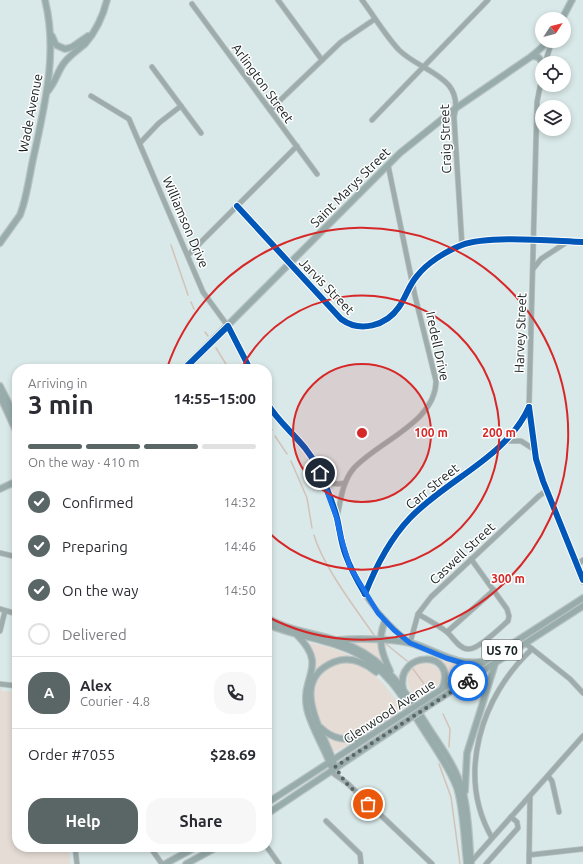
<!DOCTYPE html>
<meta charset="utf-8">
<style>
:root{--surface:#fff;--page:#f7f7f7;--text:#2b2b33;--muted:#7c7c81;--line:#e1e1e2;--accent:#5a6565}
body{margin:0;font-family:Ubuntu,sans-serif;background:var(--page);color:var(--text);height:100vh;display:flex;flex-direction:column;font-size:15px;white-space:nowrap}
*{box-sizing:border-box;margin:0}
p{font-size:13px;color:var(--muted)}
.icon{flex:none;width:22px;height:22px;fill:none;stroke:currentColor;stroke-width:2;stroke-linecap:round;stroke-linejoin:round}
.map{position:relative;flex:1;overflow:hidden}
.details{position:absolute;left:12px;top:364px;width:260px;height:488px;display:flex;flex-direction:column;background:var(--surface);border-radius:16px;box-shadow:0 2px 6px #0003}
.details>*{flex:none}
.needle{width:26px;rotate:54deg}
.buttons{position:absolute;left:535px;top:12px;display:grid;gap:8px}
.buttons a{display:grid;place-items:center;width:36px;height:36px;border-radius:50%;background:var(--surface);box-shadow:0 2px 6px #0003;font-size:20px}
.pin{position:absolute;display:grid;place-items:center;width:34px;height:34px;color:#fff;margin:-17px;border:2px solid #fff;border-radius:50%;box-shadow:0 1px 4px #0007}
.courier{position:absolute;display:grid;place-items:center;width:40px;height:40px;margin:-20px;border:3px solid #1a73e8;border-radius:50%;background:#fff;color:#222;box-shadow:0 1px 5px #0007}
.summary em{font-style:normal;font-weight:700}
.summary div{display:flex;flex-direction:column-reverse}
.summary{display:flex;align-items:center;justify-content:space-between;height:68px;padding:0 16px}
h1{font-size:26px;font-weight:700;line-height:30px}
.bar{display:grid;grid-template-columns:repeat(4,1fr);gap:6px 4px;align-content:center;height:48px;padding:0 16px}
.bar i{height:5px;border-radius:3px;background:var(--line)}
.bar .current{background:var(--accent)}
.bar p{grid-column:span 4}
.line{display:flex;align-items:center;gap:10px;padding:0 16px;border-top:1px solid var(--line)}
.line div{flex:1}
.round{display:grid;place-items:center;flex:none;width:42px;height:42px;border-radius:16px;background:var(--page)}
ol{padding:0 16px;list-style:none}
li{display:flex;align-items:center;gap:12px;height:44px}
li p{margin-inline-start:auto}
li .icon{padding:4px;border-radius:50%;background:var(--accent);color:#fff;stroke-width:4}
li:last-child{color:var(--muted)}
li i{width:22px;height:22px;border:2px solid var(--line);border-radius:50%}
.action{display:flex;gap:8px;margin-top:auto;padding:8px 16px}
.action a{flex:1;height:46px;border-radius:16px;background:var(--accent);color:#fff;font-size:16px;font-weight:700;line-height:46px;text-align:center}
.action a+a{background:var(--page);color:var(--text)}
.map>svg:first-child{display:block}
</style>
<div class="map">
<svg width="583" height="864" viewBox="0 0 583 864">
<rect width="100%" height="100%" fill="#d9e8e8"/>
<g fill="#e6dcd6">
<path d="M 306,642 L 329,647 L 354,657 L 334,660 L 314,674 L 315,662 Z"/>
<path d="M 351,642 L 378,642 L 382,660 L 380,659 Z"/>
<path d="M 439,657 L 464,665 L 466,669 L 448,679 L 447,668 Z"/>
<path d="M 346,662 C 371,664 389,689 402,709 C 399,711 397,713 396,714 C 391,720 357,734 349,736 C 344,737 338,735 334,733 C 299,717 309,667 346,662 Z"/>
<path d="M 424,662 C 436,664 448,675 437,686 C 431,692 422,696 415,700 C 406,685 402,668 424,662 Z"/>
<path d="M 0,686 L 2,691 L 14,692 L 17,690 L 17,847 L 69,847 L 70,864 L 0,864 Z"/>
<path d="M 327,738 L 348,743 L 348,745 L 332,753 Z"/>
</g>
<g fill="none" stroke-linecap="round" stroke-linejoin="round">
<g stroke="#d3c2b9" stroke-width="1.5">
<path d="M 171,245 L 188,295"/>
<path d="M 191,302 L 194,309"/>
<path d="M 205,332 L 208,336"/>
<path d="M 216,348 L 229,369"/>
<path d="M 267,423 L 272,430"/>
<path d="M 275,436 L 287,454"/>
<path d="M 291,461 L 307,498 L 312,528"/>
<path d="M 314,535 C 323,566 355,608 374,635"/>
<path d="M 386,644 L 407,661"/>
<path d="M 413,669 L 428,689"/>
<path d="M 443,714 L 450,729 L 449,747"/>
<path d="M 439,764 L 451,797 L 460,864"/>
</g>
<defs>
<g id="minor">
<path d="M 278,0 L 322,60"/>
<path d="M 362,0 C 374,16 385,35 399,50 C 421,72 465,76 454,117 L 462,245"/>
<path d="M 192,4 L 317,174"/>
<path d="M 545,63 L 552,41"/>
<path d="M 152,67 L 201,133"/>
<path d="M 542,77 L 537,102 L 529,407 L 536,459 L 543,481 L 583,582"/>
<path d="M 91,96 L 129,119 L 203,292 L 230,329 L 250,369"/>
<path d="M 270,110 L 341,42 L 375,19"/>
<path d="M 372,120 L 488,0"/>
<path d="M 140,143 L 159,123 L 181,106"/>
<path d="M 237,206 L 341,319 C 360,333 386,326 399,307 C 406,297 409,285 417,276 C 427,263 446,251 462,245 C 489,235 552,241 583,242"/>
<path d="M 188,255 L 297,146"/>
<path d="M 533,269 L 541,259 L 567,242"/>
<path d="M 267,403 C 281,427 305,441 317,467 C 325,483 332,501 337,518 C 340,530 341,542 345,554 C 356,589 382,620 410,643 L 418,614 L 431,597 L 539,496 L 546,491"/>
<path d="M 508,441 L 521,441 L 535,450"/>
<path d="M 325,482 L 338,484 L 345,483"/>
<path d="M 337,517 C 341,500 342,482 354,468 C 379,441 436,422 436,381 L 415,296 L 388,165"/>
<path d="M 0,553 L 17,557"/>
<path d="M 576,566 L 583,560"/>
<path d="M 365,594 C 376,566 389,540 409,519 C 446,480 506,458 529,408"/>
<path d="M 0,609 L 17,614"/>
<path d="M 418,614 C 428,620 438,625 447,632 C 453,637 459,649 468,649 C 478,650 500,628 508,621 L 509,616 L 507,609 L 471,559"/>
<path d="M 0,631 L 5,611"/>
<path d="M 447,632 L 494,590"/>
<path d="M 526,644 L 570,679 L 583,693"/>
<path d="M 0,684 L 17,686"/>
<path d="M 332,769 L 334,774 L 347,783 L 432,864"/>
<path d="M 548,776 L 552,781 L 559,812"/>
<path d="M 326,821 L 360,854 L 361,864"/>
<path d="M 492,838 C 456,775 481,696 532,649"/>
<path d="M 75,847 L 77,864"/>
<path d="M 150,847 L 162,864"/>
<path d="M 267,847 L 279,864"/>
<path d="M 529,855 L 583,849"/>
<path d="M 471,862 L 583,736"/>
<path d="M 486,864 L 518,828 L 517,822 L 511,817"/>
<path d="M 529,864 L 530,796"/>
</g>
<g id="major">
<path d="M 562,19 L 572,0"/>
<path d="M 52,36 L 56,45 L 65,49 L 72,47 L 88,36"/>
<path d="M 532,56 L 538,57 L 543,63"/>
<path d="M 47,92 C 56,82 57,72 64,63 C 70,55 78,50 85,44 C 96,31 103,16 107,0"/>
<path d="M 0,243 L 20,215 L 23,206 C 28,189 30,172 34,155 C 45,104 58,52 45,0"/>
<path d="M 184,369 L 400,153 L 456,108 L 532,56 L 549,41"/>
<path d="M 0,386 L 17,420"/>
<path d="M 0,396 L 17,433"/>
<path d="M 0,489 L 17,481"/>
<path d="M 267,618 C 294,634 326,633 353,647 C 390,664 409,697 430,730 C 443,750 457,769 463,792 C 469,815 469,840 471,864"/>
<path d="M 385,621 C 377,640 382,654 390,671"/>
<path d="M 267,624 C 295,637 326,638 354,652 C 389,669 407,704 427,735 C 438,752 450,769 457,788 C 464,812 464,839 467,864"/>
<path d="M 297,635 C 329,667 300,676 307,709 C 311,727 324,747 331,766"/>
<path d="M 339,640 C 358,638 391,639 410,643 C 435,649 457,668 484,661"/>
<path d="M 403,689 C 395,650 459,649 442,689"/>
<path d="M 422,702 L 583,598"/>
<path d="M 425,708 L 583,606"/>
<path d="M 321,728 C 333,740 347,740 363,739"/>
<path d="M 335,767 C 327,736 285,682 334,662 C 349,656 364,662 376,672"/>
<path d="M 465,791 L 467,753 L 495,664"/>
<path d="M 267,803 L 402,715"/>
<path d="M 267,814 L 406,721"/>
<path d="M 165,864 L 196,847"/>
<path d="M 186,864 L 217,847"/>
</g>
</defs>
<use href="#minor" stroke="#b8c2c2" stroke-width="6"/>
<use href="#major" stroke="#b8c2c2" stroke-width="8"/>
<use href="#minor" stroke="#9eacac" stroke-width="4.5"/>
<use href="#major" stroke="#98acac" stroke-width="5.5"/>
<defs>
<g id="major-bridge">
<path d="M 402,715 L 422,702"/>
<path d="M 406,721 L 425,708"/>
</g>
</defs>
<use href="#major-bridge" stroke="#b8c2c2" stroke-width="8" stroke-linecap="butt"/>
<use href="#major-bridge" stroke="#98acac" stroke-width="5.5"/>
<defs>
<g id="cycleway">
<path d="M 237,206 L 341,319 C 360,333 386,326 399,307 C 406,297 409,285 417,276 C 427,263 446,251 462,245 C 489,235 552,241 583,242"/>
<path d="M 184,369 L 228,326 L 250,369"/>
<path d="M 267,403 C 281,427 305,441 317,467 C 325,483 332,500 337,518 C 340,531 341,544 346,556 C 351,570 358,582 365,594"/>
<path d="M 529,407 L 536,459 L 543,481 L 583,580"/>
<path d="M 365,594 C 376,566 389,540 410,518 C 447,479 506,458 529,407"/>
</g>
</defs>
<use href="#cycleway" stroke="#fff" stroke-width="8"/>
<use href="#cycleway" stroke="#0057b8" stroke-width="6"/>
</g>
<g fill="none" stroke-linecap="round" stroke-linejoin="round">
<path stroke="#5a6565" stroke-width="4" stroke-dasharray="0 7.2" d="M 368,804 L 346,783 L 335,767 L 468,681"/>
<path stroke="#1a73e8" stroke-width="5" d="M 320,473 L 337,519 L 340,534 L 350,567 L 378,613 L 394,630 L 410,643 L 446,658 L 466,664 L 474,677 L 468,681"/>
</g>
<circle cx="362" cy="433" r="69" fill="#d62828" fill-opacity=".12"/>
<g fill="none" stroke="#d62828" stroke-width="2">
<circle cx="362" cy="433" r="69"/>
<path d="M241 369A137 137 0 1 1 268 532"/>
<path d="M167 368A206 206 0 1 1 268 617"/>
</g>
<g text-anchor="middle" dominant-baseline="central" stroke-width="3" stroke-linejoin="round" paint-order="stroke">
<rect fill="#fff" stroke="#5c6262" stroke-width="1" x="482" y="640" width="40" height="20" rx="3"/>
<g font-size="12" font-weight="bold" fill="#161f1f">
<text x="502" y="650">US 70</text>
</g>
<g font-size="13" fill="#161f1f" stroke="#fff">
<text transform="translate(263 83) rotate(54)">Arlington Street</text>
<text transform="translate(30 113) rotate(-79)">Wade Avenue</text>
<text transform="translate(445 139) rotate(-92)">Craig Street</text>
<text transform="translate(350 187) rotate(-45)">Saint Marys Street</text>
<text transform="translate(186 222) rotate(67)">Williamson Drive</text>
<text transform="translate(327 286) rotate(46)">Jarvis Street</text>
<text transform="translate(520 333) rotate(-88)">Harvey Street</text>
<text transform="translate(438 346) rotate(78)">Iredell Drive</text>
<text transform="translate(432 486) rotate(-39)">Carr Street</text>
<text transform="translate(462 553) rotate(-43)">Caswell Street</text>
<text transform="translate(389 711) rotate(-33)">Glenwood Avenue</text>
</g>
</g>
<circle cx="362" cy="433" r="6" fill="#d62828" stroke="#fff" stroke-width="2"/>
<g font-size="12" text-anchor="middle" font-weight="bold" fill="#d62828" stroke="#fff" stroke-width="3" stroke-linejoin="round" paint-order="stroke">
<text x="431" y="437">100 m</text>
<text x="499" y="437">200 m</text>
<text x="508" y="583">300 m</text>
</g>
</svg>
<div class="buttons">
<a><svg class="needle" viewBox="-14 -14 28 28"><path d="M0-13l5 13h-10z" fill="#e53935"/><path d="M0 13l5-13h-10z" fill="#7c7c81"/></svg></a>
<a><svg class="icon" aria-label="locate" viewBox="0 0 24 24"><circle cx="12" cy="12" r="6"/><path d="M12 2v4M12 18v4M2 12h4M18 12h4"/></svg></a>
<a><svg class="icon" aria-label="layers" viewBox="0 0 24 24"><path d="M12 4l9 5-9 5-9-5zM3 14l9 5 9-5"/></svg></a>
</div>
<div class="pin" style="left:368px;top:804px;background:#ea580c"><svg class="icon" aria-label="bag" viewBox="0 0 24 24"><path d="M5 8h14l-1 12H6zM9 8a3 3 0 0 1 6 0"/></svg></div>
<div class="pin" style="left:320px;top:473px;background:#1f2937"><svg class="icon" aria-label="home" viewBox="0 0 24 24"><path d="M3 11l9-7 9 7M6 9v11h12V9"/></svg></div>
<div class="courier" style="left:468px;top:681px"><svg class="icon" aria-label="bike" viewBox="0 0 24 24"><circle cx="6" cy="16" r="4"/><circle cx="18" cy="16" r="4"/><path d="M6 16l4-8h5l3 8M10 8l3 8H6M13 5h3"/></svg></div>
<section class="details">
<div class="summary"><div><h1>3 min</h1><p>Arriving in</p></div><em>14:55–15:00</em></div>
<div class="bar"><i class="current"></i><i class="current"></i><i class="current"></i><i></i><p>On the way · 410 m</p></div>
<ol>
<li><svg class="icon" aria-label="check" viewBox="0 0 24 24"><path d="M5 12l5 5 9-10"/></svg>Confirmed<p>14:32</p></li>
<li><svg class="icon" aria-label="check" viewBox="0 0 24 24"><path d="M5 12l5 5 9-10"/></svg>Preparing<p>14:46</p></li>
<li><svg class="icon" aria-label="check" viewBox="0 0 24 24"><path d="M5 12l5 5 9-10"/></svg>On the way<p>14:50</p></li>
<li><i></i>Delivered</li>
</ol>
<div class="line" style="height:72px"><b class="round" style="background:var(--accent);color:#fff">A</b><div><b>Alex</b><p>Courier · 4.8</p></div><a class="round"><svg class="icon" aria-label="phone" viewBox="0 0 24 24"><path d="M5 4h4l2 5-3 2q2 4 5 5l2-3 5 2v4C11 20 4 13 5 4z"/></svg></a></div>
<div class="line" style="height:52px"><div>Order #7055</div><b>$28.69</b></div>
<div class="action"><a>Help</a><a>Share</a></div>
</section>
</div>
